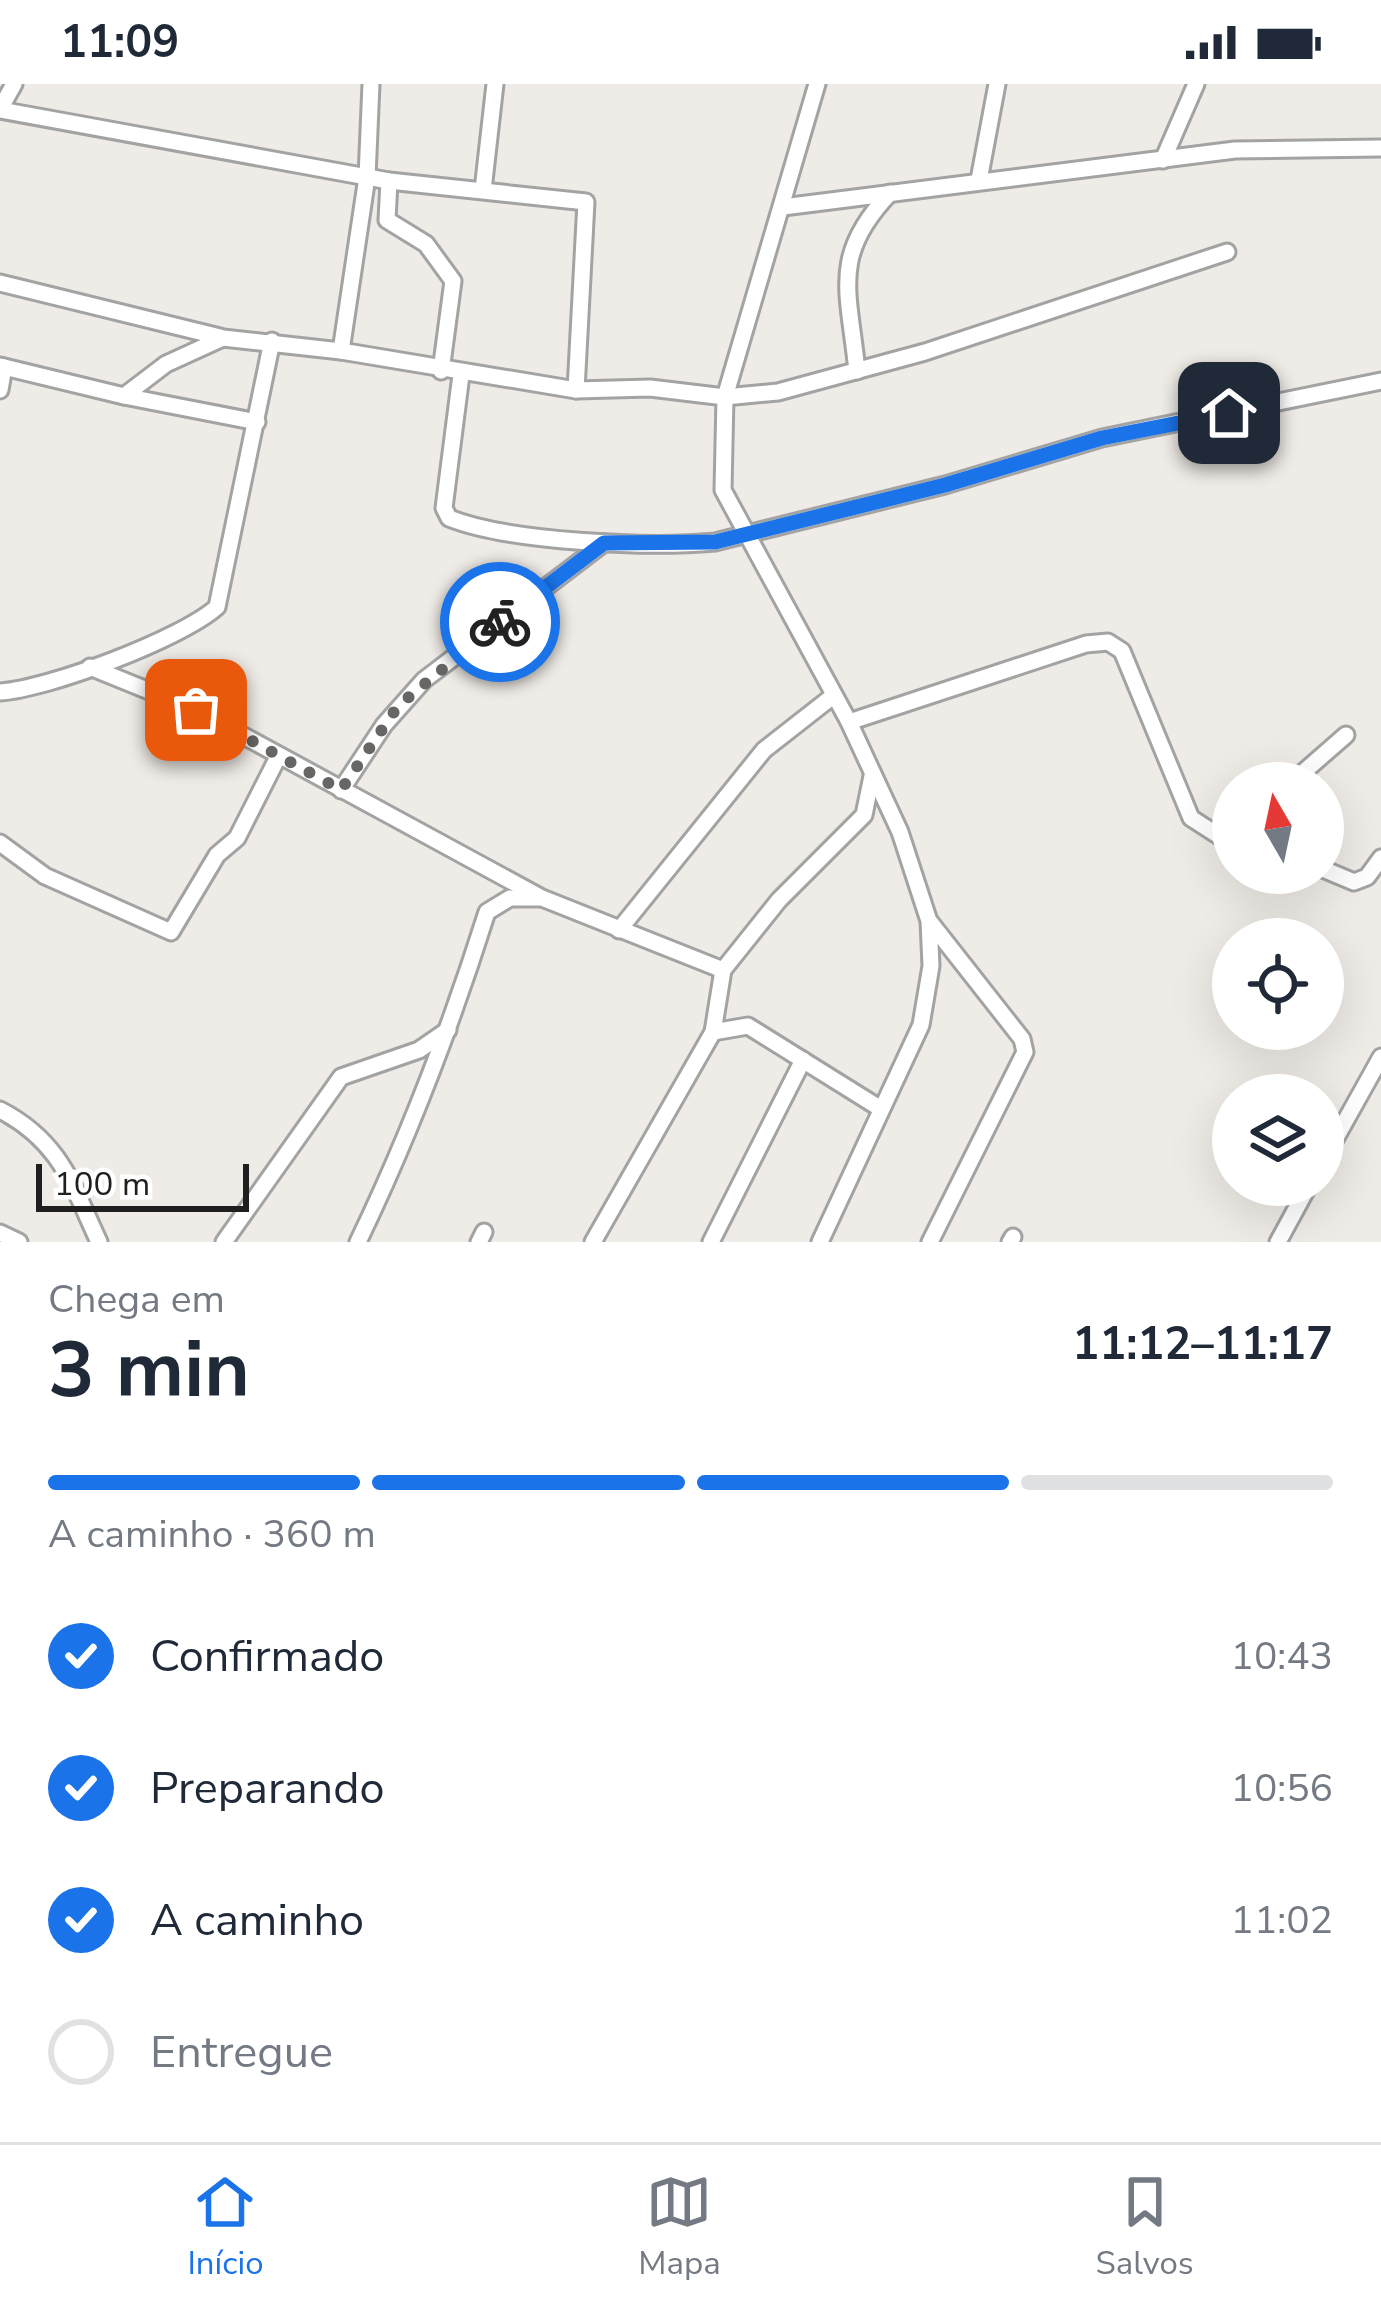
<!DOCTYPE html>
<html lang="pt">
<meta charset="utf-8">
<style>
:root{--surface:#fff;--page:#f2f2f3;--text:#1f2937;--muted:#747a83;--line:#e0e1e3;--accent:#1a73e8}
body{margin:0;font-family:"Nunito Sans",sans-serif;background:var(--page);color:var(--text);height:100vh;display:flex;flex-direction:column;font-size:45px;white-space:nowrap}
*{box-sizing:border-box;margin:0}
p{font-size:39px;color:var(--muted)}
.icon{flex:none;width:66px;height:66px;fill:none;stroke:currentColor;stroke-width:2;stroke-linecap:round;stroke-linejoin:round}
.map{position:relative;height:1158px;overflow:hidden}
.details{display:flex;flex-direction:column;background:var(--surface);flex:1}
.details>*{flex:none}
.needle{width:78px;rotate:351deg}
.buttons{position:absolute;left:1212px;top:678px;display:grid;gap:24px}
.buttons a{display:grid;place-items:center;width:132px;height:132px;border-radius:50%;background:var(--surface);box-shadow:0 12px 48px #0002;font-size:60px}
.scale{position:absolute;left:36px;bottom:30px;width:213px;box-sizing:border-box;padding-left:12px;border:6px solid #1f1f1f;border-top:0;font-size:33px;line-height:42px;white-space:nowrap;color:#1f1f1f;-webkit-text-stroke:9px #fff;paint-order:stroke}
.pin{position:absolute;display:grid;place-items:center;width:102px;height:102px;color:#fff;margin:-51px;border-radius:24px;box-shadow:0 6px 18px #0006}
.courier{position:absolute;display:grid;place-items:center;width:120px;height:120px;margin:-60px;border:9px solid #1a73e8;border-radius:50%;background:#fff;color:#222;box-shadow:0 3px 15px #0007}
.head em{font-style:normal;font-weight:700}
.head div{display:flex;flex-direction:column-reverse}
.head{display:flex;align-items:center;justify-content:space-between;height:204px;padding:0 48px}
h1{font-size:78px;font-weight:700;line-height:90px}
.bar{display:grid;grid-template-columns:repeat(4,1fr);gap:18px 12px;align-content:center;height:144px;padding:0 48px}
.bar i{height:15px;border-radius:9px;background:var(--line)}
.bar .selected{background:var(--accent)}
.bar p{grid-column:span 4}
ol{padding:0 48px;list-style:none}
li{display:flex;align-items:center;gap:36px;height:132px}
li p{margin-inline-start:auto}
li .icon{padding:12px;border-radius:50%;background:var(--accent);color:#fff;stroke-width:4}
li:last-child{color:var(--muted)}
li i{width:66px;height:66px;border:6px solid var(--line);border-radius:50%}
.status{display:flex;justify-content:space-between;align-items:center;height:84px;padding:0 60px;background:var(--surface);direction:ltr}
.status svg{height:33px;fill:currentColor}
.tab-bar{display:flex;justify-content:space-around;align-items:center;height:168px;border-top:3px solid var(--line);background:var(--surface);font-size:33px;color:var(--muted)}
.tab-bar a{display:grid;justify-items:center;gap:6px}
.tab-bar .selected{color:var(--accent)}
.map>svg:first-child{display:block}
</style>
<div class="status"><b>11:09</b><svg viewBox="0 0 49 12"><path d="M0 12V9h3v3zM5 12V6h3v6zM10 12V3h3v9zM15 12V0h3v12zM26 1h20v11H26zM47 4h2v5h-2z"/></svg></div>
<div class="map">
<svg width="1381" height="1158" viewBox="0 0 1381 1158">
<rect width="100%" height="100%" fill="#efebe6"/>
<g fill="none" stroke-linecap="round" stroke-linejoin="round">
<defs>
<g id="minor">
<path d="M 817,0 L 725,313 L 723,406 L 849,638 L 900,748 L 929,837 L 931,882 L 921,941 L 820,1158"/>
<path d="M 0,25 L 14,0"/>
<path d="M 0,26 L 389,97 L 586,118 L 576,306"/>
<path d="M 1163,76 L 1196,0"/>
<path d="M 979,96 L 997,0"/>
<path d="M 389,97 L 387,136 L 426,160 L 453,197 L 441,287"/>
<path d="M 483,106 L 495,0"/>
<path d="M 783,123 L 1235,66 L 1381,64"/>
<path d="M 0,199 L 220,253"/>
<path d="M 341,267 L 367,93 L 371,0"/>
<path d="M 0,282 L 124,312 L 166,280 L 223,254 L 341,267 L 576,306 L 650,304 L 725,313 L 778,308 L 925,268 L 1227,168"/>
<path d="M 857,287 C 849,207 830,172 890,109"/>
<path d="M 461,291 L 444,424 L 449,434 C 509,458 649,464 715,458 L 945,401 L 1102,354 L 1381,297"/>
<path d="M 0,306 L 4,283"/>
<path d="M 124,312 L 257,338"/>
<path d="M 90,583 L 196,626 L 542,814 L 723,886"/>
<path d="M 0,608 C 48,605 181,555 217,523 L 272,257"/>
<path d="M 849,638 L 1086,560 L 1108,558 L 1122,567 L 1191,734 L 1233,761"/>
<path d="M 1291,699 L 1346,651"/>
<path d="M 341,706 L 384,641 L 424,596 L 604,459"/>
<path d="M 0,759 L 45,792 L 171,848 L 217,771 L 237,754 L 278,673"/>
<path d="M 1323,785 L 1354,798 L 1367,793 L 1381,774"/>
<path d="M 619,846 L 764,666 L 833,612"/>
<path d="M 713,948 L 748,942 L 881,1025"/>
<path d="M 0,1026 C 60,1057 72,1100 99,1158"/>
<path d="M 1323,1077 L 1381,973"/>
<path d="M 0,1149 L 19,1158"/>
<path d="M 224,1158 L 341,993 L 419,966 L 448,946"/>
<path d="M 358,1158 C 410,1050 451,942 487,828 L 510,814 L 539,814"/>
<path d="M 479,1158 L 484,1148"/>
<path d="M 593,1158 L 713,948 L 723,886 L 779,816 L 864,731 L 872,692"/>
<path d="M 711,1158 L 803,976"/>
<path d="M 930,1158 L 1025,968 L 1022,955 L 930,838"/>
<path d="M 1010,1158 L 1013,1153"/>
<path d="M 1278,1158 L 1309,1101"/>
</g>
</defs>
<use href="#minor" stroke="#a3a3a3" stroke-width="21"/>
<use href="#minor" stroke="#fff" stroke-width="15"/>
</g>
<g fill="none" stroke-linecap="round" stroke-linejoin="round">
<path stroke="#686665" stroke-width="12" stroke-dasharray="0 21.6" d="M 196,626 L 341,706 L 398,622 L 500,538"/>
<path stroke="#1a73e8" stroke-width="15" d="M 500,538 L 604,459 L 715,458 L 945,401 L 1102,354 L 1229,329"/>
</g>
</svg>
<div class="buttons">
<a><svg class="needle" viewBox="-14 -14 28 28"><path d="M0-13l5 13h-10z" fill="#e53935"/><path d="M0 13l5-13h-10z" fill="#747a83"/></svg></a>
<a><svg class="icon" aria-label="locate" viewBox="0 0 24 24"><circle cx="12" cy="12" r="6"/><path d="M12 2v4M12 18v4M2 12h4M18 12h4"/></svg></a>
<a><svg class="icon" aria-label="layers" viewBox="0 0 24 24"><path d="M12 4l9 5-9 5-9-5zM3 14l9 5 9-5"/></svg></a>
</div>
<div class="scale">100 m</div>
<div class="pin" style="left:196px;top:626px;background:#ea580c"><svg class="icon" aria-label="bag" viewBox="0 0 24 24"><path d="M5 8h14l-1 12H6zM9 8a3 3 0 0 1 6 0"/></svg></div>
<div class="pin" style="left:1229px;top:329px;background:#1f2937"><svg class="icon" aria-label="home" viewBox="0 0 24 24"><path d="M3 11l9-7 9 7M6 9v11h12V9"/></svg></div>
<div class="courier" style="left:500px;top:538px"><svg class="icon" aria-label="bike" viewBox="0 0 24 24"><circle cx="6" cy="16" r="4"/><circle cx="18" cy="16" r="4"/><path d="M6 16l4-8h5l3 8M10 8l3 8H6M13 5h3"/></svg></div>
</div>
<section class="details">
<div class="head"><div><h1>3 min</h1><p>Chega em</p></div><em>11:12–11:17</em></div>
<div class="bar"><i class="selected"></i><i class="selected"></i><i class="selected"></i><i></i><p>A caminho · 360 m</p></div>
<ol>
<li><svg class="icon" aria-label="check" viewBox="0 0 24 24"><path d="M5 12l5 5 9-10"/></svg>Confirmado<p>10:43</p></li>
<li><svg class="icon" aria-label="check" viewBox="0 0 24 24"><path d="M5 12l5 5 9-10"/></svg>Preparando<p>10:56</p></li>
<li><svg class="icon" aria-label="check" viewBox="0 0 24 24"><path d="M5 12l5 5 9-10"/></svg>A caminho<p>11:02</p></li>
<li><i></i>Entregue</li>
</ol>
</section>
<nav class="tab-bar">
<a class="selected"><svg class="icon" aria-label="home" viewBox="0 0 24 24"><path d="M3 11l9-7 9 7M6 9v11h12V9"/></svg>Início</a>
<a><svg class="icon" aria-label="map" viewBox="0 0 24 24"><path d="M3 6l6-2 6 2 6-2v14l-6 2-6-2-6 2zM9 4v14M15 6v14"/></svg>Mapa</a>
<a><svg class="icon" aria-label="saved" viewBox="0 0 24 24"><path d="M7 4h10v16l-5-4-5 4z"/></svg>Salvos</a>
</nav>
